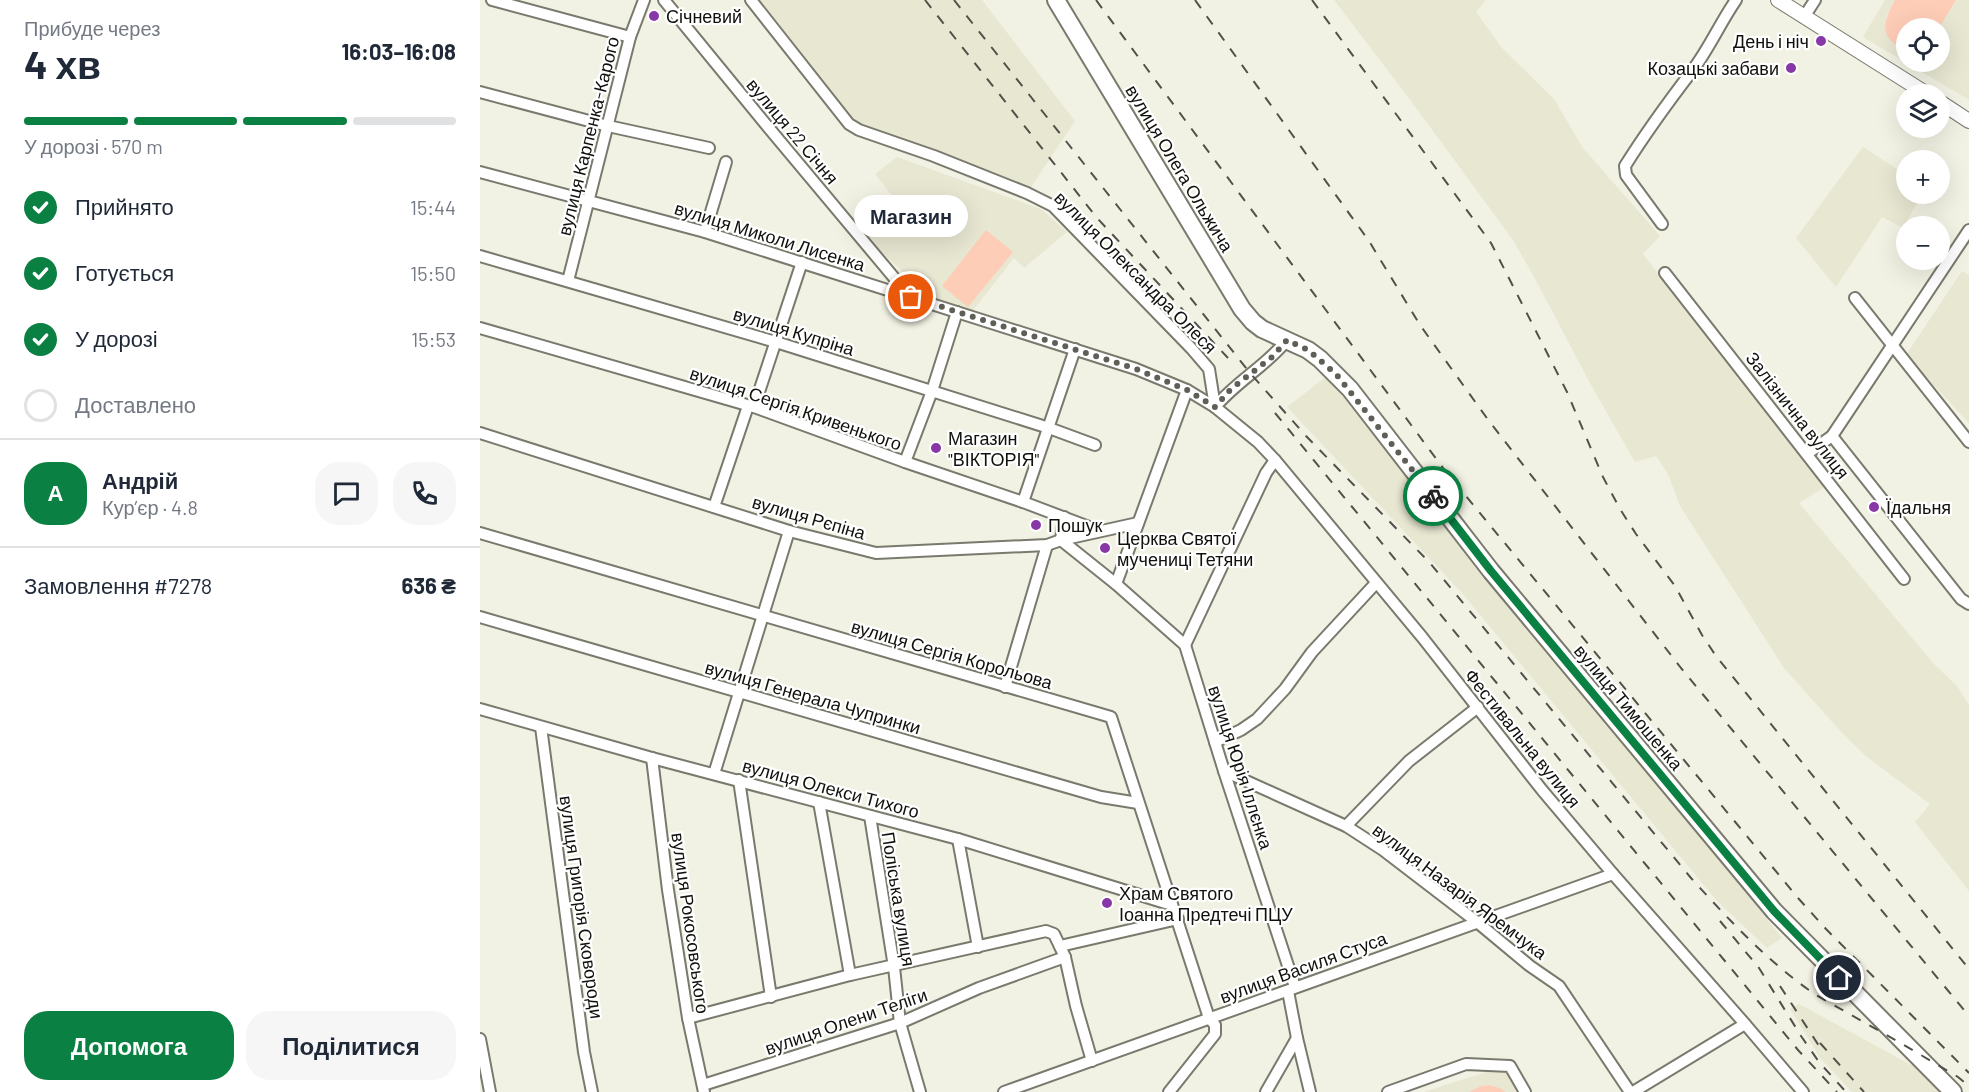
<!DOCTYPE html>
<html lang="uk">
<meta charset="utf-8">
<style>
:root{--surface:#fff;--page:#f6f6f7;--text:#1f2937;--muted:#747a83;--line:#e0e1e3;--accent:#0b8043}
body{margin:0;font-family:Barlow,sans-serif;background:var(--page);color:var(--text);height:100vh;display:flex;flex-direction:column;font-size:22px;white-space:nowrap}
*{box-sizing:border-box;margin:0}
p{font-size:20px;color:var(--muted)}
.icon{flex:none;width:33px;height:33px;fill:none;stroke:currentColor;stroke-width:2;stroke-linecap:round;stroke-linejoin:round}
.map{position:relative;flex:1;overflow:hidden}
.details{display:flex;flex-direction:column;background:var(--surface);width:480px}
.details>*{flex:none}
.buttons{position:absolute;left:1416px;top:18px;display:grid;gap:12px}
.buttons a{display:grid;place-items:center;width:54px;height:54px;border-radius:50%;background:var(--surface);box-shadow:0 6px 24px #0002;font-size:30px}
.pin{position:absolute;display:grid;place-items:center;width:51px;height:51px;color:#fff;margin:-26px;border:3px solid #fff;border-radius:50%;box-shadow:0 2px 6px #0007}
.courier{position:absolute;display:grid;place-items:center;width:60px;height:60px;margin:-30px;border:4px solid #0b8043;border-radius:50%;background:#fff;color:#222;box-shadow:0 2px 8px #0007}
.bubble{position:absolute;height:42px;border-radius:21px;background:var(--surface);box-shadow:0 6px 24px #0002;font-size:20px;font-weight:700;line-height:42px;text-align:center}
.summary em{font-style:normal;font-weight:700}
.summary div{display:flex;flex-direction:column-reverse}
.summary{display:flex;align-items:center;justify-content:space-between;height:102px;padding:0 24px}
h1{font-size:39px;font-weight:700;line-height:45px}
.bar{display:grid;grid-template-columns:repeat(4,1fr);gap:9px 6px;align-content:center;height:72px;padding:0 24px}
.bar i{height:8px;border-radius:4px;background:var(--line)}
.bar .current{background:var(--accent)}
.bar p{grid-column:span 4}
.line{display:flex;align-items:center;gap:15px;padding:0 24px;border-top:2px solid var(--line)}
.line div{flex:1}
.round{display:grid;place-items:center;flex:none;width:63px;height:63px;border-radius:24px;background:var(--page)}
ol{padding:0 24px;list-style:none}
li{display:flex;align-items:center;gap:18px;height:66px}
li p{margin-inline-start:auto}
li .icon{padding:6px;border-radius:50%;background:var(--accent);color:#fff;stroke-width:4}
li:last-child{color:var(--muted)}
li i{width:33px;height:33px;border:3px solid var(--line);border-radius:50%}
.action{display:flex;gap:12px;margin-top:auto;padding:12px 24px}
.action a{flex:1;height:69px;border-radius:24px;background:var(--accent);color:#fff;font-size:24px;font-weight:700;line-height:69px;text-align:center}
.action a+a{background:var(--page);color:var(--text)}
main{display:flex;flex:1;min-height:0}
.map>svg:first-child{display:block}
</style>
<main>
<section class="details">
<div class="summary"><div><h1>4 хв</h1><p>Прибуде через</p></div><em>16:03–16:08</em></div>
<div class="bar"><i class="current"></i><i class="current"></i><i class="current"></i><i></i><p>У дорозі · 570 m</p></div>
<ol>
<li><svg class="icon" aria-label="check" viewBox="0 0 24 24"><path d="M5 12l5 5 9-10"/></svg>Прийнято<p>15:44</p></li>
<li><svg class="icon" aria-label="check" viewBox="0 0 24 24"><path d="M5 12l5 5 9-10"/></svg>Готується<p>15:50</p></li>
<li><svg class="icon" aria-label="check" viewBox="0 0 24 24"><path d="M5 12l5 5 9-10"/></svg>У дорозі<p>15:53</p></li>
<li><i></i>Доставлено</li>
</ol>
<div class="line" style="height:108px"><b class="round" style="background:var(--accent);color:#fff">А</b><div><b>Андрій</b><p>Кур’єр · 4.8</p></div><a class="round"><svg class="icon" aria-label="chat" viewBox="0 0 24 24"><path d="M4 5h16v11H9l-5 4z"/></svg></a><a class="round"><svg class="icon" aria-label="phone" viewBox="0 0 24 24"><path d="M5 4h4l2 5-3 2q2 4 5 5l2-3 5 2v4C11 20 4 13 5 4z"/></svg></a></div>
<div class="line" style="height:78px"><div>Замовлення #7278</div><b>636 ₴</b></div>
<div class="action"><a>Допомога</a><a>Поділитися</a></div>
</section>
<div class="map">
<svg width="1489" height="1092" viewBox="0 0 1489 1092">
<rect width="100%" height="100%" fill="#f2f2e4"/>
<g fill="#e8e7d2">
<path d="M 271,0 L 502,0 L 595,121 L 547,193 L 379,130 Z"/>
<path d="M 854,0 L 1006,0 L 996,12 L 1022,48 L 1074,99 L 1103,148 L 1180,236 L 1163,254 L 1345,487 L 1319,503 L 1453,663 L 1477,686 L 1489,705 L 1489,891 L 1435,822 L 1450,804 L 1387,757 L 1363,734 L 1304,668 L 1200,506 L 1188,474 L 1176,456 L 1155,462 L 1111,385 L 1053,275 L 1033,240 L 928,97 Z"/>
<path d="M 1405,0 L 1415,0 L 1406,16 L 1410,38 L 1417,45 L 1426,49 L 1426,62 L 1460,62 L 1459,28 L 1476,0 L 1489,0 L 1489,100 L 1383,37 Z"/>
<path d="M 1383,147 L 1426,175 L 1426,194 L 1442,194 L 1423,228 L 1402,217 L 1356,287 L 1316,238 Z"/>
<path d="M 417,157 L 561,209 L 587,232 L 544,268 L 534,258 L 491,313 L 449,297 L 387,238 L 421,207 L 395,174 Z"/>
<path d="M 1482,271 L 1489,275 L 1489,423 L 1426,355 Z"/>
<path d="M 847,376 L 1302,938 L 1287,948 L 1237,901 L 982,593 L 807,407 Z"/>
<path d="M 1319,1004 L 1444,1072 L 1464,1092 L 1372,1092 L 1341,1059 L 1310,1009 Z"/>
<path d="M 1013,1070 L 1026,1072 L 1037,1092 L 1026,1092 L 1010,1085 L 1001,1086 L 989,1092 L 943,1092 Z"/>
</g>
<g fill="#fecdb7">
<path d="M 1415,0 L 1476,0 L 1459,28 L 1426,28 L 1426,49 C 1398,40 1403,20 1415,0 Z"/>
<path d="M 506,230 L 533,252 L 488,307 L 462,286 Z"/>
<path d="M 1010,1085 L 1019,1088 L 1026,1092 L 989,1092 L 1001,1086 Z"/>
</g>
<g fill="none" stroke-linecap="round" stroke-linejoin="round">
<defs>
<g id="minor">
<path d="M 12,0 L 150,37"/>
<path d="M 184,0 L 288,127 L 421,286 L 433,294"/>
<path d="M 271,0 L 369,124 L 379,130 L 454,156 L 547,193 L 573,206 L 711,348 L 729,369 L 735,407"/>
<path d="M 1324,17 L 1335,0"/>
<path d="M 0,92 L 128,126 L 229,148"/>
<path d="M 0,172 L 225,232 L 656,369 L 707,390 L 735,407 L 778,442 L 795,460 L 942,637 L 1062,790 L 1133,874 L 1265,1024 L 1323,1092"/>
<path d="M 1182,224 L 1146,175 L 1145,166 C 1165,134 1189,101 1212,71 C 1229,49 1240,23 1256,0"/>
<path d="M 225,232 L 246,162"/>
<path d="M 0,256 L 296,342 L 569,428 L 615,445"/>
<path d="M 1185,273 L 1424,579"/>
<path d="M 88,281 L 150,37 L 164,0"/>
<path d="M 1375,298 L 1489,442"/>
<path d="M 0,328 L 274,407 L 425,462 L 543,502 L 617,530"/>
<path d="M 274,407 L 322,262"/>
<path d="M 735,407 C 757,381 786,366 807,340"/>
<path d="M 0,433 L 309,531 L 396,553 L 567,545 L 581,540 L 658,523"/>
<path d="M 1352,436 L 1481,599 L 1489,604"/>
<path d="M 1327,454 L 1352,436 L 1489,230"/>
<path d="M 425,462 L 452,391 L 477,312"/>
<path d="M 543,502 L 595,349"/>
<path d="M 234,507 L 268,406"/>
<path d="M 584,517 L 581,540 L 636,584 L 705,645 L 744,771 L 815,987"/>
<path d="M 0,533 L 631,717 L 729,1018 L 735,1025 L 735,1034 L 689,1092"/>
<path d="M 636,584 L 707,390"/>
<path d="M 0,617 L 621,797 L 658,803"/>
<path d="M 705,645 L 786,473 L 795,460"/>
<path d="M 525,687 L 567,545"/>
<path d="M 0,709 L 172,758 L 478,839 L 692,905"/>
<path d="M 61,727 L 104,1052 L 112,1092"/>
<path d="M 735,742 L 761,730 L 777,719 L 805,689 L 832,652 L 896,583"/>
<path d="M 172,758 L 188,890 L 208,1018 L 224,1092"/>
<path d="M 744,771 L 866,826 L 903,850 L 997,922 L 1050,966 L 1079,986 L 1150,1092"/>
<path d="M 234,774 L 309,531"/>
<path d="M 259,780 L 291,997"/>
<path d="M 339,802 L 370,975"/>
<path d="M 390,816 L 414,967 L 420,1023 L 440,1092"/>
<path d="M 866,826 L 929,761 L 998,707"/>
<path d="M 478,839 L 498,947"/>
<path d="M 580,946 L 698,919"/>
<path d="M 808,991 L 817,1038 L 830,1092"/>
<path d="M 208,1018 L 370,975 L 566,931 L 574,934 L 585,957 L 596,1006 L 612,1061"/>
<path d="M 0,1039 L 10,1092"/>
<path d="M 223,1085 L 420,1023 L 499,988 L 585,957"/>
<path d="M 524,1092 L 1133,874"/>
<path d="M 786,1092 L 817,1038"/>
<path d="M 908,1092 L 986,1064 L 1030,1066 L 1045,1092"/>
<path d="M 1153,1092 L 1265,1024"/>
</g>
<g id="major">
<path d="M 1298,0 L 1447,94"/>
<path d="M 1460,102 L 1489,121"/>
</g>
<path id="highway" d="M 576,0 L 762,309 L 773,322 L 782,329 L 828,350 L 840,359 L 870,389 L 1011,571 L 1294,911 L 1473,1092"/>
</defs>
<use href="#minor" stroke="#7a796d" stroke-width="14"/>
<use href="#major" stroke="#7a796d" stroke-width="16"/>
<use href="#highway" stroke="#7a796d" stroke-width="20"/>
<use href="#minor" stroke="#fff" stroke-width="10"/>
<use href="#major" stroke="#fff" stroke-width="14"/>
<use href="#highway" stroke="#fff" stroke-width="16"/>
<g stroke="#51514a" stroke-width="2" stroke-dasharray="10 10" stroke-linecap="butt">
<path d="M 445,0 L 617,218 L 748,358"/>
<path d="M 474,0 L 770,373 L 826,436 L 950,563 L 1211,878 C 1249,920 1289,963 1336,995 L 1424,1045 L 1478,1077 L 1489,1086"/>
<path d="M 616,0 L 966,472 L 1318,898 L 1346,929 L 1489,1073"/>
<path d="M 715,0 L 889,241 L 940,325 L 1009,421 L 1201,668 L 1489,1016"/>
<path d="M 832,0 L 1011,243 L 1087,392 L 1123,477 L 1140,509 L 1156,534 L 1195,586 L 1222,635 L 1236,656 L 1489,969"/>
<path d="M 795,413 L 1318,1050 L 1357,1092"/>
<path d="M 1240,921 L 1279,968 L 1321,1036 L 1339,1062 L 1366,1092"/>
<path d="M 1300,986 L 1343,1052"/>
<path d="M 1340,1043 L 1384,1092"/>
</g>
</g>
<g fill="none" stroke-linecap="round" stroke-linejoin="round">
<path stroke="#5f5f58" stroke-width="6" stroke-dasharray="0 10.8" d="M 431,297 L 656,369 L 707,390 L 735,407 L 751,389 L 792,357 L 807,340 L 828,350 L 856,374 L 953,496"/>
<path stroke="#0b8043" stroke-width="8" d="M 953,496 L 1011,571 L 1294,911 L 1359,978"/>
</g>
<g fill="#8837a6" stroke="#fff" stroke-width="2">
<circle cx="174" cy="16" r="6"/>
<circle cx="1341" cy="41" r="6"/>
<circle cx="1311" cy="68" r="6"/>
<circle cx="456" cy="448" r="6"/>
<circle cx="1394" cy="507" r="6"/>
<circle cx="556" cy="525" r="6"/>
<circle cx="625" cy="548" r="6"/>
<circle cx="627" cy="903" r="6"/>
</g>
<g text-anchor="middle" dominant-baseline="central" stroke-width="4.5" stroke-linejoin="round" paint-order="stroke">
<g font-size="18" fill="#10100c" stroke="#fff" text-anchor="start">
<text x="186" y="16">Січневий</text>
<text x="1329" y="41" text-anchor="end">День і ніч</text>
<text x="1299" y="68" text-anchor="end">Козацькі забави</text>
<text x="468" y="438">Магазин<tspan x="468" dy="21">"ВІКТОРІЯ"</tspan></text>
<text x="1406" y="507">Їдальня</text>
<text x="568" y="525">Пошук</text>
<text x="637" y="538">Церква Святої<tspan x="637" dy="21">мучениці Тетяни</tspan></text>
<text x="639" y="893">Храм Святого<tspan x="639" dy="21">Іоанна Предтечі ПЦУ</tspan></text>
</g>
<g font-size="18" fill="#10100c" stroke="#fff">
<text transform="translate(313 131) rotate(50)">вулиця 22 Січня</text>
<text transform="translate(108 136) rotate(-76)">вулиця Карпенка-Карого</text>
<text transform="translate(700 168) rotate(59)">вулиця Олега Ольжича</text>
<text transform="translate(290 236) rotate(17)">вулиця Миколи Лисенка</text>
<text transform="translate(656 272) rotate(45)">вулиця Олександра Олеся</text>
<text transform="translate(314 331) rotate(17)">вулиця Купріна</text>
<text transform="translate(316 408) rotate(19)">вулиця Сергія Кривенького</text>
<text transform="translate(1318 415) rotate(52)">Залізнична вулиця</text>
<text transform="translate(329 517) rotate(16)">вулиця Рєпіна</text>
<text transform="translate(472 654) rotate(16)">вулиця Сергія Корольова</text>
<text transform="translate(333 697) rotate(16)">вулиця Генерала Чупринки</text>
<text transform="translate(1149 707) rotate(50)">вулиця Тимошенка</text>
<text transform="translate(1043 738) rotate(51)">Фестивальна вулиця</text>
<text transform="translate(761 767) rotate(72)">вулиця Юрія Іллєнка</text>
<text transform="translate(351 788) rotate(15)">вулиця Олекси Тихого</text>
<text transform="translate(980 891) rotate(37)">вулиця Назарія Яремчука</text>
<text transform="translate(419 899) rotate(81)">Поліська вулиця</text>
<text transform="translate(102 907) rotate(82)">вулиця Григорія Сковороди</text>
<text transform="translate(211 923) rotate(82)">вулиця Рокосовського</text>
<text transform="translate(823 967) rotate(-20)">вулиця Василя Стуса</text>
<text transform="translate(366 1021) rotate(-19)">вулиця Олени Теліги</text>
</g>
</g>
</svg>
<div class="buttons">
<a><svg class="icon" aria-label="locate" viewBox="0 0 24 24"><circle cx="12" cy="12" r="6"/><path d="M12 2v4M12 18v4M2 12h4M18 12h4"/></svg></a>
<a><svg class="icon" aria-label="layers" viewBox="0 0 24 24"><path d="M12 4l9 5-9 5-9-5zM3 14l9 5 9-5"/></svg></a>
<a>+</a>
<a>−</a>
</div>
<div class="pin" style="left:431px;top:297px;background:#ea580c"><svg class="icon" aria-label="bag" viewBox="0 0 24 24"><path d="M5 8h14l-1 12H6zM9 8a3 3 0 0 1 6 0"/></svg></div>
<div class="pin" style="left:1359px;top:978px;background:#1f2937"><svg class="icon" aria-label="home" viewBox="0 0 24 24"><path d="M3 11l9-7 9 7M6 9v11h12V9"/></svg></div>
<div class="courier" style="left:953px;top:496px"><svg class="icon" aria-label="bike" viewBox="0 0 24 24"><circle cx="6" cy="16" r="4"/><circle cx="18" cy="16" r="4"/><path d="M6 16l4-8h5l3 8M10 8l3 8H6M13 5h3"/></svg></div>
<div class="bubble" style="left:374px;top:195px;width:114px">Магазин</div>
</div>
</main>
